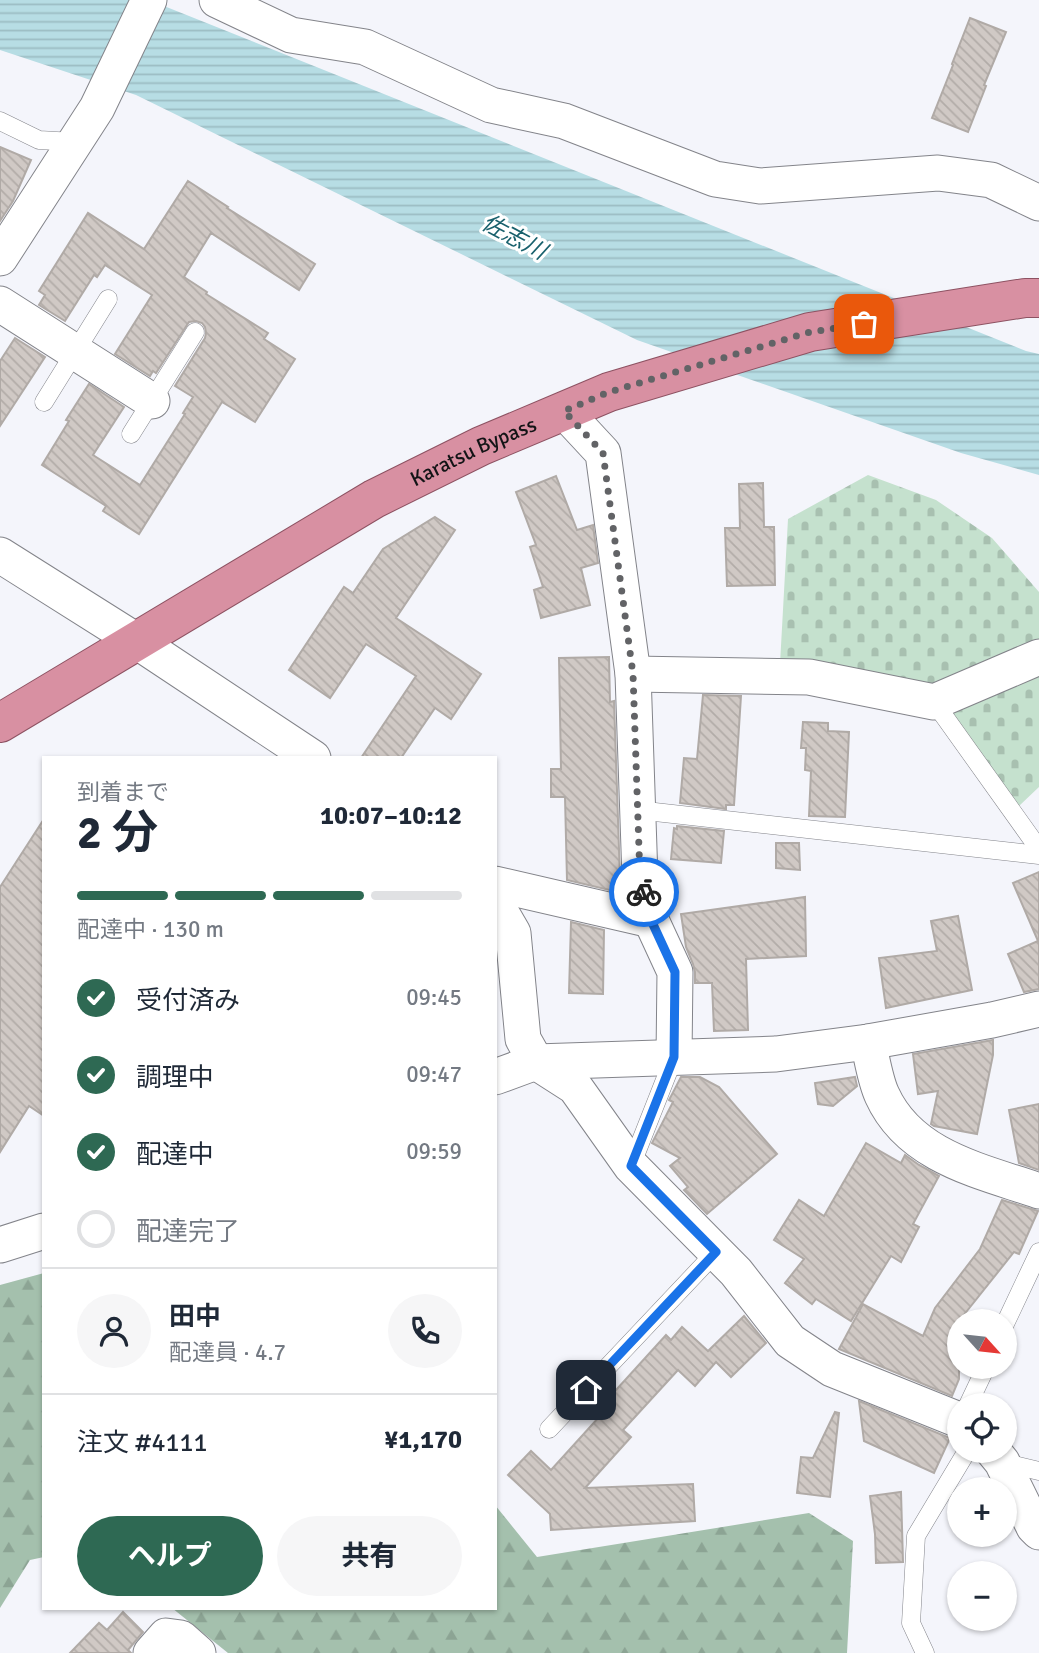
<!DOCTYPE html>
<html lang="ja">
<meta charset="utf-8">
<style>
:root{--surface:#fff;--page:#f6f6f7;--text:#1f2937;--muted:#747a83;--line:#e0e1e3;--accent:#2e6953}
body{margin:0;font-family:Signika,"Noto Sans JP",sans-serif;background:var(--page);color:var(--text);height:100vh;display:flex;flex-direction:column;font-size:26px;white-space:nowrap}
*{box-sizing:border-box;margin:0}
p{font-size:23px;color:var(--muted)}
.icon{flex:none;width:38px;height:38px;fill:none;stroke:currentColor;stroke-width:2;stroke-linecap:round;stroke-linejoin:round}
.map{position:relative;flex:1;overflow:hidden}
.drawer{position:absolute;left:42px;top:756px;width:455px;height:854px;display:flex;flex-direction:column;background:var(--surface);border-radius:0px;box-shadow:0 2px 5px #0004}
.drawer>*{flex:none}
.needle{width:46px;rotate:117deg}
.buttons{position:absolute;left:947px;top:1309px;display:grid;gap:14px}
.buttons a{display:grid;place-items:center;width:70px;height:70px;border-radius:50%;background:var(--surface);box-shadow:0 2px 5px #0004;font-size:35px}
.pin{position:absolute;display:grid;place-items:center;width:60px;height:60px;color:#fff;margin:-30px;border-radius:14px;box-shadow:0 4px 10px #0006}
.courier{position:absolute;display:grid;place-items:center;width:70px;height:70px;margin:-35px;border:5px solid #1a73e8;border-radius:50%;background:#fff;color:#222;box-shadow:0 2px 9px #0007}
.overview em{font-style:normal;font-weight:700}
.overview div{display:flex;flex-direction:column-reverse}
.overview{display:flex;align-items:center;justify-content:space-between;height:119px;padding:0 35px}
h1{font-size:46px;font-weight:700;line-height:52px}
.bar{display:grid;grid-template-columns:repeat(4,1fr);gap:10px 7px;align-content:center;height:84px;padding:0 35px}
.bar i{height:9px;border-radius:5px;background:var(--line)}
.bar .selected{background:var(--accent)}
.bar p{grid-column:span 4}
.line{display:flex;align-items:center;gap:18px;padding:0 35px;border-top:2px solid var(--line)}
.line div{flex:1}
.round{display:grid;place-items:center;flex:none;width:74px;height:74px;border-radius:37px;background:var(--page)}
ol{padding:0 35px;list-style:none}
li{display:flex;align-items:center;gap:21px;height:77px}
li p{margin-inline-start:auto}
li .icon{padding:7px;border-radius:50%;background:var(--accent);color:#fff;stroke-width:4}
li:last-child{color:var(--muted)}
li i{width:38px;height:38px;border:4px solid var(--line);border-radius:50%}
.cta{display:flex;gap:14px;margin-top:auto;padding:14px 35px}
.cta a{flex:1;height:80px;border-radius:42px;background:var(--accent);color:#fff;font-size:28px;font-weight:700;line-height:80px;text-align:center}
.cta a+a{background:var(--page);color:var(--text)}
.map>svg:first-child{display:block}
</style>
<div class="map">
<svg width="1039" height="1653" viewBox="0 0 1039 1653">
<defs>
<pattern id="forest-firs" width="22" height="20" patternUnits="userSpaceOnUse" patternTransform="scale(1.75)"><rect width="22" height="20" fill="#a4c0ad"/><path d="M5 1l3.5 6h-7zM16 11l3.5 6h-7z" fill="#8ca494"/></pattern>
<pattern id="cemetery-stones" width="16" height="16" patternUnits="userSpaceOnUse" patternTransform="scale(1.75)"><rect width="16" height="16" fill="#c5e1ce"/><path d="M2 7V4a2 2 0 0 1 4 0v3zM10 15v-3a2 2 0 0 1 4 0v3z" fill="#a8c0b0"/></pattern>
<pattern id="water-rules" width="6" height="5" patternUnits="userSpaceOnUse" patternTransform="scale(1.75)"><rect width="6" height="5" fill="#b7dde4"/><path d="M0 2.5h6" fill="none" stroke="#9cbdc3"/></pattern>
<pattern id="building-back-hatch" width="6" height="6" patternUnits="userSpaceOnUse" patternTransform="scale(1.75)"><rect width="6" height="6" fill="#d0c9c5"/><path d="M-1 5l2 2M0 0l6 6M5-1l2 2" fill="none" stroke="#b2aca8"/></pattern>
</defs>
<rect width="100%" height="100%" fill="#f4f5fb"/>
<g fill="url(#forest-firs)">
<path d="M 44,1273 L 44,1557 L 30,1560 L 0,1608 L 0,1285 Z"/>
<path d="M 495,1505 L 537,1557 L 809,1513 L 853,1541 L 847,1653 L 228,1653 L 172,1608 L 495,1608 Z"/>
</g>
<path fill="url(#cemetery-stones)" d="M 868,475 L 936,500 L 992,538 L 1039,592 L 1039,787 L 1019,806 L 934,692 L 780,664 L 788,519 Z"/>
<path fill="url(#water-rules)" d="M 0,0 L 149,0 L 1026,351 L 1039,354 L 1039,475 L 961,453 L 637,340 L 136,95 L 0,50 Z"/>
<g fill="url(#building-back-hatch)" stroke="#b0aaa6" stroke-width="2">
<path d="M 970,18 L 1006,32 L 984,85 L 986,86 L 968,132 L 932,118 L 953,65 L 952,64 Z"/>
<path d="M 0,147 L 31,160 L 13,201 L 0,221 Z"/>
<path d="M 188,181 L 228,207 L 227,208 L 315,264 L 299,290 L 211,233 L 184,277 L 207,292 L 206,294 L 268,333 L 264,339 L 295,359 L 255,422 L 222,402 L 139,534 L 103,511 L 106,506 L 42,465 L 69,421 L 66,420 L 89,384 L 124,407 L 93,455 L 140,485 L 185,414 L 183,413 L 193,397 L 175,386 L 205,338 L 206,333 L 205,327 L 202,323 L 196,321 L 189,322 L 156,373 L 153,371 L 150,376 L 115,354 L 152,295 L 105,265 L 97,277 L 94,275 L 65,321 L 39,305 L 45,295 L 39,291 L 88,213 L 144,249 Z"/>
<path d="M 15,338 L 45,357 L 0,426 L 0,361 Z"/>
<path d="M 556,476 L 577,530 L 593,525 L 598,563 L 581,568 L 590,605 L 541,618 L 534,590 L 543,587 L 530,547 L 536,545 L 516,492 Z"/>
<path d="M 763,483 L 764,527 L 774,527 L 775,585 L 727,586 L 725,528 L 740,528 L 739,484 Z"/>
<path d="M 435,517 L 455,530 L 396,618 L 481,674 L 451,719 L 435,708 L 401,758 L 361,758 L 416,676 L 366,644 L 330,698 L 289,670 L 344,587 L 353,593 L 383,549 Z"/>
<path d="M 609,657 L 610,702 L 614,701 L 620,879 L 622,893 L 567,880 L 565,797 L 551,797 L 551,769 L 561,769 L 559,658 Z"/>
<path d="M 703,695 L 741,696 L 734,805 L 726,805 L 726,809 L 680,803 L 684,758 L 697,759 Z"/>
<path d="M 803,722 L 828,723 L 828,731 L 849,732 L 845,817 L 809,816 L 811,771 L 805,770 L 806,748 L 801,748 Z"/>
<path d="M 44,819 L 44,1116 L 29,1106 L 0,1152 L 0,887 Z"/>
<path d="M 677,826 L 724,831 L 721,863 L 671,859 L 674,828 L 677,829 Z"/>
<path d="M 776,843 L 799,843 L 800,870 L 776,868 Z"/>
<path d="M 1039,872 L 1039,989 L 1024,992 L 1008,954 L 1038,941 L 1013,883 Z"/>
<path d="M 805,897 L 806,956 L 746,959 L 748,1030 L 714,1031 L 712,983 L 695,983 L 695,972 L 693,964 L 686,947 L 681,914 Z"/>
<path d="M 958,916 L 972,990 L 886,1008 L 879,958 L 937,951 L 931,921 Z"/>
<path d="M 571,922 L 604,930 L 603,994 L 569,993 Z"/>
<path d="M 993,1040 L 993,1055 L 977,1134 L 934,1126 L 931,1124 L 938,1091 L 918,1094 L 913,1054 Z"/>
<path d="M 681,1077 L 700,1077 L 719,1087 L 777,1154 L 707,1214 L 684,1190 L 688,1187 L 670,1166 L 680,1158 L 652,1143 L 673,1102 L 669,1100 Z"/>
<path d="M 855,1077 L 857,1086 L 833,1106 L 818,1104 L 815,1083 Z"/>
<path d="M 1039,1104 L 1039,1170 L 1019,1163 L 1009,1110 Z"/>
<path d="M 866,1143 L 901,1163 L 905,1155 L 919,1165 L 939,1176 L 913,1224 L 919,1227 L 901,1262 L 891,1256 L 851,1321 L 816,1299 L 812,1304 L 785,1283 L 804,1259 L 774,1240 L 799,1200 L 824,1216 Z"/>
<path d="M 1002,1200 L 1038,1211 L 1019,1254 L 1014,1252 L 959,1321 L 959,1379 L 952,1396 L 839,1349 L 863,1304 L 923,1336 L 935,1308 L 980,1249 Z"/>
<path d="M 744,1316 L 766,1343 L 731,1377 L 716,1362 L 695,1386 L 678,1370 L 623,1430 L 631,1437 L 585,1488 L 693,1484 L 695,1521 L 551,1530 L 550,1514 L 508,1475 L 531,1451 L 551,1470 L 610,1405 L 606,1401 L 666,1335 L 671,1340 L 682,1327 L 708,1351 Z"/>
<path d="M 859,1401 L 950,1438 L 934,1473 L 864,1441 Z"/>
<path d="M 835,1412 L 839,1413 L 830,1497 L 797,1493 L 801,1457 L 813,1458 Z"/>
<path d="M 901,1492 L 903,1562 L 876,1563 L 875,1534 L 870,1496 Z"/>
<path d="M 123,1612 L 143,1632 L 128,1650 L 131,1653 L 70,1653 L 99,1623 L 107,1630 Z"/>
</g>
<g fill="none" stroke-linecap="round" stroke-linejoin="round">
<defs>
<g id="service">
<path d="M 0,121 L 39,140 L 74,142"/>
<path d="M 44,402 L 108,299"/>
<path d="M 131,434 L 195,332"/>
<path d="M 934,702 L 1039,849"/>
<path d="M 637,810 L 1039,855"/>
<path d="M 631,1166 L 674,1057"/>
<path d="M 1004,1326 L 1039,1252"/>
<path d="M 968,1405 L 986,1367"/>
<path d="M 549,1429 L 716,1252"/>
<path d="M 1002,1462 L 1039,1471"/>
<path d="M 925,1653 L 911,1623 L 916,1536 L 967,1451"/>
</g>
<g id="minor">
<path d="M 217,0 L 291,35 L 365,47 L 491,105 L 564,121 L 715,179 L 760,186 L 938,173 L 991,180 L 1039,203"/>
<path d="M 0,258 L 97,108 L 149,0"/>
<path d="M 0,304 L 152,401"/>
<path d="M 564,411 L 603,453 L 633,674 L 640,878 L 651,920 L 675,972 L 674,1057"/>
<path d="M 0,555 L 138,642 L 313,758"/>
<path d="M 633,674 L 809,677 L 934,702 L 1039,657"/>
<path d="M 495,884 L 651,920"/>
<path d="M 495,902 L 513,933 L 523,1039 L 536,1062 L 575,1087 L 631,1166 L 736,1272 L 790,1341 L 832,1369 L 959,1420"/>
<path d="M 868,1042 C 872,1058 875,1080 882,1095 C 910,1157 981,1171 1039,1191"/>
<path d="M 495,1077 L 536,1062 L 776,1054 L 868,1042 L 992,1020 L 1039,1009"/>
<path d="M 0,1245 L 44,1231"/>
<path d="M 993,1451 L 1002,1462 L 1034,1527 L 1039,1532"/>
<path d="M 151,1653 L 166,1636 L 181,1638 L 198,1653"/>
</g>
<g id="trunk">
<path id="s1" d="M 0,723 L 374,499 L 481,446 L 564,411 L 609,392 L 810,332 L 1025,298 L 1039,298"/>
</g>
</defs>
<use href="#service" stroke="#83848a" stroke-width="19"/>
<use href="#minor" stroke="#83848a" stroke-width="37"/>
<use href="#trunk" stroke="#8d5262" stroke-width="40"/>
<use href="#service" stroke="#fff" stroke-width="18"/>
<use href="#minor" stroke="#fff" stroke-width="35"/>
<use href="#trunk" stroke="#d890a2" stroke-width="38"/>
</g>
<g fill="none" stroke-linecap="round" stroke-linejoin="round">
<path stroke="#626366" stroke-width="7" stroke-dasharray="0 12.6" d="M 644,892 L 640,878 L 633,674 L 603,453 L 564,411 L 609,392 L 810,332 L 864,324"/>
<path stroke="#1a73e8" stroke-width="9" d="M 586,1390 L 716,1252 L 631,1166 L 674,1057 L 675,972 L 651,920 L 644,892"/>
</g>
<g text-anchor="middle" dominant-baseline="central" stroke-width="6" stroke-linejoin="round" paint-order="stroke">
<g font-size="21" fill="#131416" stroke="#fff">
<text stroke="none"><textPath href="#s1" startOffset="546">Karatsu Bypass</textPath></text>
</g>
<g font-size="23" font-style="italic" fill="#19616d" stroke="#fff">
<text transform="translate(514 237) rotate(28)">佐志川</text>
</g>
</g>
</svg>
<div class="buttons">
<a><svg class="needle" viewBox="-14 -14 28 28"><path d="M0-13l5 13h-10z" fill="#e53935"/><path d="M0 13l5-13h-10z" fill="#747a83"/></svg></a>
<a><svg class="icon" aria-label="locate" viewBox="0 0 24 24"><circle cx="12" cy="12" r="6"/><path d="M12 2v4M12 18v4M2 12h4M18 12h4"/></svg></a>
<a>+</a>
<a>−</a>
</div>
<div class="pin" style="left:864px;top:324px;background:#ea580c"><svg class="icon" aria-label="bag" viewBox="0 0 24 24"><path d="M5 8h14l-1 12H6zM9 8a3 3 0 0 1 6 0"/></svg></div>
<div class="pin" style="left:586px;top:1390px;background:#1f2937"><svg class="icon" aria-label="home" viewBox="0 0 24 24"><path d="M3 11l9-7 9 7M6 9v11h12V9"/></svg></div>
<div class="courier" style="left:644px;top:892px"><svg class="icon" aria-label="bike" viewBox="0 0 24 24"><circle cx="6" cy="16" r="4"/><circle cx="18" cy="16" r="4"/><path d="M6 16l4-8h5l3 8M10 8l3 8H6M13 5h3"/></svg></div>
<section class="drawer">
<div class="overview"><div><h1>2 分</h1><p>到着まで</p></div><em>10:07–10:12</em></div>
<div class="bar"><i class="selected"></i><i class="selected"></i><i class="selected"></i><i></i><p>配達中 · 130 m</p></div>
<ol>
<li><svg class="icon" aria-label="check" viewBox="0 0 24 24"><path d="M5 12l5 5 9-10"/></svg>受付済み<p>09:45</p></li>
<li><svg class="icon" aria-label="check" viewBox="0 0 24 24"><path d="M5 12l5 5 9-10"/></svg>調理中<p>09:47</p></li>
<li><svg class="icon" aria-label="check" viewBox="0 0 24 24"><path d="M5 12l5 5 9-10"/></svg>配達中<p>09:59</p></li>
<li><i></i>配達完了</li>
</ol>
<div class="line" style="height:126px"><a class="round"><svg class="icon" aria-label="person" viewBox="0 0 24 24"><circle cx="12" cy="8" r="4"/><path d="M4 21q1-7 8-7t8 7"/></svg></a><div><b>田中</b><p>配達員 · 4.7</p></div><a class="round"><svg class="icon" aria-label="phone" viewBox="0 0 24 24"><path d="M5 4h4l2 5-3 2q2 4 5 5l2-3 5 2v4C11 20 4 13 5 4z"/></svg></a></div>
<div class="line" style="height:91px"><div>注文 #4111</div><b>¥1,170</b></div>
<div class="cta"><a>ヘルプ</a><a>共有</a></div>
</section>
</div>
